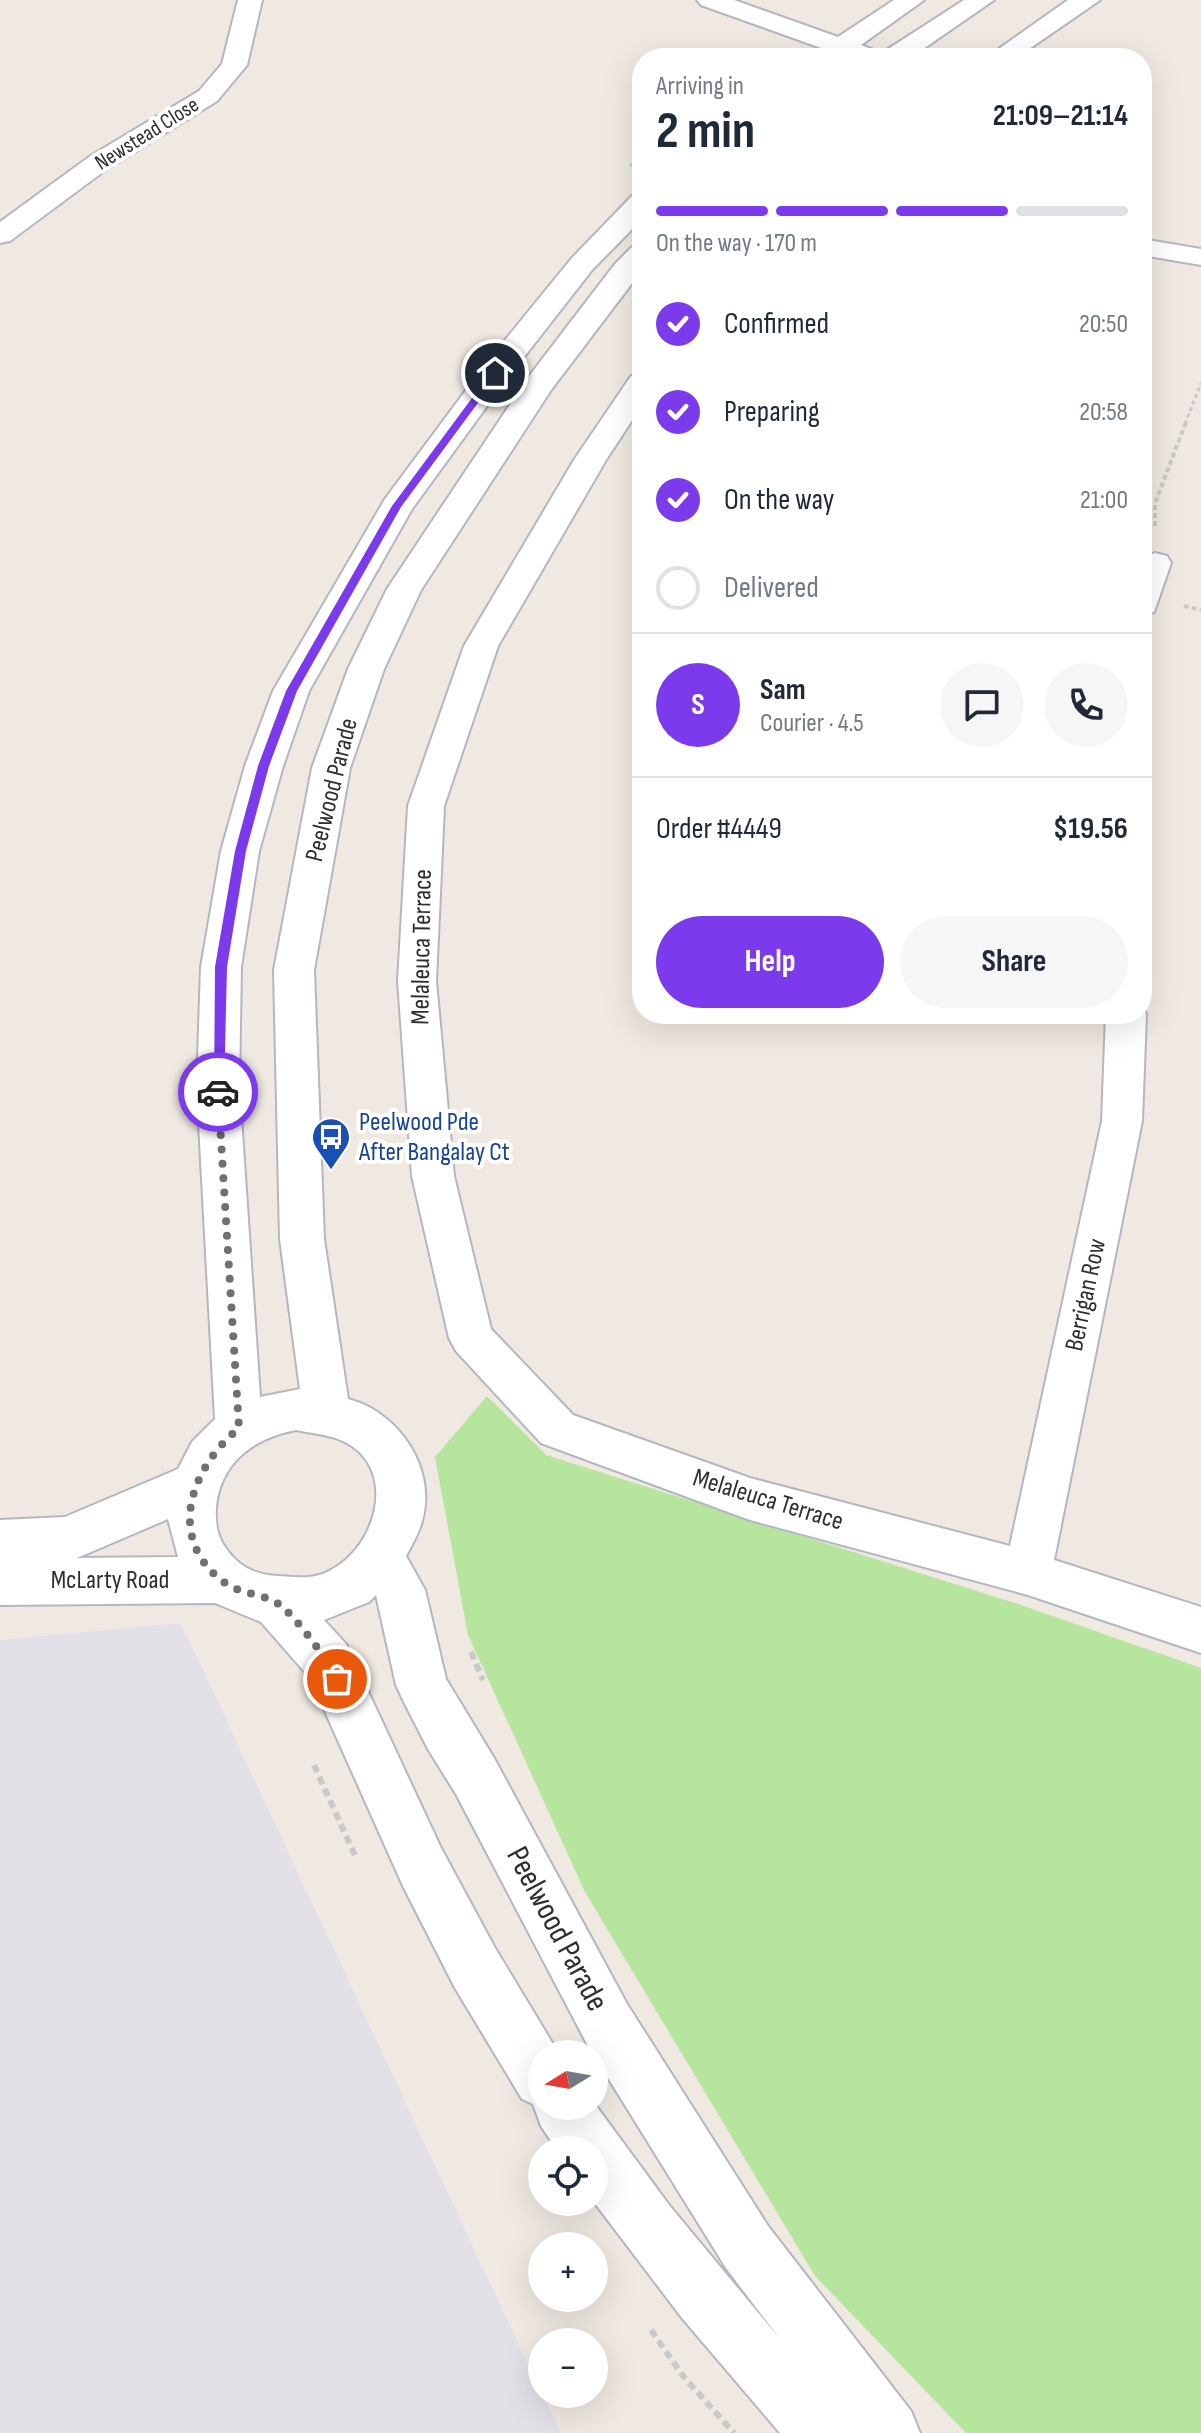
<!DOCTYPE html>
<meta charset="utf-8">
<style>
:root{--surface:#fff;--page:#f6f6f7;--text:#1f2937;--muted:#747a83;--line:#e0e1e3;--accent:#7c3aed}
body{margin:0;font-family:"Sofia Sans Condensed",sans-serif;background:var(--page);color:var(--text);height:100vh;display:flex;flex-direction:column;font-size:30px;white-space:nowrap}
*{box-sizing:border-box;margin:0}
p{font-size:26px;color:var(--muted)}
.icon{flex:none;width:44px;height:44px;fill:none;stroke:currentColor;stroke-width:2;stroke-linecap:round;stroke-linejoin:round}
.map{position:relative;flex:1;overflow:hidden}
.sheet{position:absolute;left:632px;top:48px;width:520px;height:976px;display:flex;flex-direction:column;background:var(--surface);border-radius:32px;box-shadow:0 8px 32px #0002}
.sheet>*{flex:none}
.needle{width:52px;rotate:259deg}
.controls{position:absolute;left:528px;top:2040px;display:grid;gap:16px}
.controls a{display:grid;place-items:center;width:80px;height:80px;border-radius:50%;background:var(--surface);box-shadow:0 8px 32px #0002;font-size:40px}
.pin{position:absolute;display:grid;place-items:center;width:68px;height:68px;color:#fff;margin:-34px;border:4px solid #fff;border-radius:50%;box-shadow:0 2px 8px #0007}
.courier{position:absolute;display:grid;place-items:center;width:80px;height:80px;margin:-40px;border:6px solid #7c3aed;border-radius:50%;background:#fff;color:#222;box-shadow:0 2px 10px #0007}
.headline em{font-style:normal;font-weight:700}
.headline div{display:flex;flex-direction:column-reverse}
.headline{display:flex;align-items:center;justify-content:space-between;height:136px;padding:0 24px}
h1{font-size:52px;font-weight:700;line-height:60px}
.bar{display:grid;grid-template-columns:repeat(4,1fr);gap:12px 8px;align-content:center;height:96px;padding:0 24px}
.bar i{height:10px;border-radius:6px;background:var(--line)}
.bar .on{background:var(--accent)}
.bar p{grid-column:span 4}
.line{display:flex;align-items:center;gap:20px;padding:0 24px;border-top:2px solid var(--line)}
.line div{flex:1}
.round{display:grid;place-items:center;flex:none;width:84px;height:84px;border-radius:42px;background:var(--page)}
ol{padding:0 24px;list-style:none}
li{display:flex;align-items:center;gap:24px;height:88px}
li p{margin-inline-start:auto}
li .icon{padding:8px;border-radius:50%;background:var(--accent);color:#fff;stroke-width:4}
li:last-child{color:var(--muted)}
li i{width:44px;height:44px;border:4px solid var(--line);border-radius:50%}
.cta{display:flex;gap:16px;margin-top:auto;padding:16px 24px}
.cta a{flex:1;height:92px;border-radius:48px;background:var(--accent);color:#fff;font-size:32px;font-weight:700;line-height:92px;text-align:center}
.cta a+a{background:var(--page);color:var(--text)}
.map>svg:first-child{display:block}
</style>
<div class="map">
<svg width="1201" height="2433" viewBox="0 0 1201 2433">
<rect width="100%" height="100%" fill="#efe9e1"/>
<path fill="#e3e1e8" d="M 181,1623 L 542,2394 L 561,2433 L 0,2433 L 0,1640 Z"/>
<path fill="#b6e59e" d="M 487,1396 L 546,1455 L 1018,1604 L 1201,1668 L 1201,2433 L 966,2433 L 815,2276 L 585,1892 L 468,1635 L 435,1457 Z"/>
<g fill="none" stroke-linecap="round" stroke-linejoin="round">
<defs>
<g id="minor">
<path d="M 238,0 L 262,0 L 247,65 L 217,101 L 107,169 L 10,241 L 0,243 L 0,222 L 89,157 L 199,91 L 222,64 Z"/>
<path d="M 1068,0 L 1100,0 L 1016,58 L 986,58 Z"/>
<path d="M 1142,239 L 1201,249 L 1201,265 L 1142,255 Z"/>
<path d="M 642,373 L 642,405 L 606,460 L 498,646 L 444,806 L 436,981 L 454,1176 L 491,1329 L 573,1415 L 750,1478 L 1010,1546 L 1102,1121 L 1106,1014 L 1142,1014 L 1142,1007 L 1146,1014 L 1142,1121 L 1054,1560 L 1201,1607 L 1201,1653 L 1028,1595 L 750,1520 L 541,1443 L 456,1351 L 449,1338 L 412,1176 L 398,981 L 408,806 L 464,646 L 574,460 L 631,376 Z"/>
<path d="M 1155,553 L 1167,556 L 1171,563 L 1154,612 L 1142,615 L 1142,558 Z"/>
</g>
<g id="tertiary">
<path d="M 697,0 L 734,0 L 838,37 L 894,0 L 924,0 L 861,45 L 882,53 L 964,0 L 994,0 L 910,58 L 811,58 L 821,48 L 701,5 Z"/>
<path d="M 642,193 L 642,219 L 592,270 L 506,380 L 412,509 L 309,691 L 283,766 L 259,851 L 241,967 L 239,1087 L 260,1397 L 300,1389 L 280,1239 L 274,970 L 312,768 L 348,669 L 387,589 L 527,379 L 615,264 L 632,247 L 642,244 L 642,270 L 551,390 L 421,590 L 384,669 L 350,768 L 314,970 L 324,1239 L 348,1399 C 399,1412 437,1469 422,1521 C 419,1533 412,1545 406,1556 L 425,1590 L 446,1679 L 494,1758 L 627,2004 L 768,2226 L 911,2411 L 920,2433 L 780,2433 L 682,2318 L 594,2202 L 594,2150 L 557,2150 L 541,2126 L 533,2104 L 522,2099 L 455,1988 L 403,1886 L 310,1678 L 261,1622 L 215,1603 L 0,1605 L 0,1520 L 65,1517 L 178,1469 L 192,1442 L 215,1419 L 197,1087 L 201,967 L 221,851 L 245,766 L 273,691 L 385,499 L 484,366 L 572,258 L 632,196 ZM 296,1430 C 309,1433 325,1434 338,1439 C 399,1462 380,1544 331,1570 C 314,1580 297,1577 278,1576 C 253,1575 236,1565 223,1544 C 217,1534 215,1520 216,1508 C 220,1462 254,1438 296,1430 ZM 168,1519 L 178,1557 L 76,1558 L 84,1555 ZM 376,1595 L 396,1685 L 404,1702 L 428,1749 L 456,1794 L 587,2044 L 726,2268 L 780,2339 L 669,2205 L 594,2103 L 594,2106 L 542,2106 L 542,2054 L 559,2054 L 495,1948 L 441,1848 L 346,1644 L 324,1620 L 369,1602 Z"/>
</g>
</defs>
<use href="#minor" stroke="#b4b7c1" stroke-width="4"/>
<use href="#tertiary" stroke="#b4b7c1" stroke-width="4"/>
<g stroke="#c9c9c9" stroke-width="3" stroke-dasharray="4 3" stroke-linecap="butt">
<path d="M 630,166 L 642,157"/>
<path d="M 1185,424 L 1201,383"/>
</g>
<g stroke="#c9c9c9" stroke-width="4" stroke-dasharray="5 3" stroke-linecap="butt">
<path d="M 1155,526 L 1155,503 L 1186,422"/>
<path d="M 1184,606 L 1201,610"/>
</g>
<g stroke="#c9c9c9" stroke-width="6" stroke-dasharray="8 5" stroke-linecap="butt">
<path d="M 471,1652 L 483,1680"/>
<path d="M 314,1765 L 356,1858"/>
<path d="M 651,2330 L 683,2376 L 734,2433"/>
</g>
<use href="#minor" fill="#fff" fill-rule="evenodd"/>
<use href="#tertiary" fill="#fff" fill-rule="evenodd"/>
</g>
<path fill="#7c3aed" d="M 492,371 L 500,373 L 401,507 L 297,691 L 269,766 L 246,851 L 227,967 L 224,1092 L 222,1096 L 214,1096 L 215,967 L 235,851 L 258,766 L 286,691 L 392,506 Z"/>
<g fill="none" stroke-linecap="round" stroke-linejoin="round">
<path stroke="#726f6d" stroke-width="8" stroke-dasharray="0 14.4" d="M 218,1092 L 239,1428 C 193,1466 165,1535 221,1580 C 238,1594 260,1593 277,1603 C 293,1612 329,1662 337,1679"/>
</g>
<defs>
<symbol id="bus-pin" viewBox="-11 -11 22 30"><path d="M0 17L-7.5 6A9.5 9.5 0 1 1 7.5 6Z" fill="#1a4fb4" stroke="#fff"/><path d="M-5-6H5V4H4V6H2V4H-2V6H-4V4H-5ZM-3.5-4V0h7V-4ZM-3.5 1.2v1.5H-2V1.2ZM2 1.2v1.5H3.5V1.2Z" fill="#fff"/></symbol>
</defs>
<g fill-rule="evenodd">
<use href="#bus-pin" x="309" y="1115" width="44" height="60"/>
</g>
<g text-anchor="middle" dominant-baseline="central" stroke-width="8" stroke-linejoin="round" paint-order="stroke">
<g font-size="22" fill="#2e2e2e" stroke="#fff">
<text transform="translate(147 134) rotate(-32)">Newstead Close</text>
</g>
<g font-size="26" fill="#2e2e2e" stroke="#fff">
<text transform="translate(332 790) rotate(-76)">Peelwood Parade</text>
<text transform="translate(422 947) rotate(-89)">Melaleuca Terrace</text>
<text transform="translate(1086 1295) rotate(-78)">Berrigan Row</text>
<text transform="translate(768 1500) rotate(17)">Melaleuca Terrace</text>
<text x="110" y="1580">McLarty Road</text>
</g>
<g font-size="26" fill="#164399" stroke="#fff" text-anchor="start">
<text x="359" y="1122">Peelwood Pde<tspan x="359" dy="30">After Bangalay Ct</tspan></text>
</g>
<g font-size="32" fill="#2e2e2e" stroke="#fff">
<text transform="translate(557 1929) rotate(62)">Peelwood Parade</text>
</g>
</g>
</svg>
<div class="controls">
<a><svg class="needle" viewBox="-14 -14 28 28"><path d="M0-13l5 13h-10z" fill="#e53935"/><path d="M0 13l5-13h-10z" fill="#747a83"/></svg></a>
<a><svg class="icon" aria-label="locate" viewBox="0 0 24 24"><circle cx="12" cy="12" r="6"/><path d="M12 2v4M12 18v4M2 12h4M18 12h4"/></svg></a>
<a>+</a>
<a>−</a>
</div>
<div class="pin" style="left:337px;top:1679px;background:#ea580c"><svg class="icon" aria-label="bag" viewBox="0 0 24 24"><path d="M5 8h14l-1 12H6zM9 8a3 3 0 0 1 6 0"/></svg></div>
<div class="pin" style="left:495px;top:373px;background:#1f2937"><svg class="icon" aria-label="home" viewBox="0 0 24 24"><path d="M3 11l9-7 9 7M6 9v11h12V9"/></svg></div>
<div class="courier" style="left:218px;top:1092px"><svg class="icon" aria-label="car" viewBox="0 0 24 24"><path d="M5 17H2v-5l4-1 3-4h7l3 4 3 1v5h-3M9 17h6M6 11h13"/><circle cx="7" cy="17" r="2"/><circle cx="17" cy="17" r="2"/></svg></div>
<section class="sheet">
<div class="headline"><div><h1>2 min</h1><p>Arriving in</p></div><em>21:09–21:14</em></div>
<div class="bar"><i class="on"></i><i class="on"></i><i class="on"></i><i></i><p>On the way · 170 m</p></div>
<ol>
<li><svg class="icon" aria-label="check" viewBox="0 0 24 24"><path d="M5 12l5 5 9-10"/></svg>Confirmed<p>20:50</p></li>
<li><svg class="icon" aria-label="check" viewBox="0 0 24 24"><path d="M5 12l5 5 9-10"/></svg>Preparing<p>20:58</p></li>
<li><svg class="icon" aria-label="check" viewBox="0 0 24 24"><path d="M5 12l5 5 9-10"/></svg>On the way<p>21:00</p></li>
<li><i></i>Delivered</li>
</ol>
<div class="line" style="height:144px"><b class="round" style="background:var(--accent);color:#fff">S</b><div><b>Sam</b><p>Courier · 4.5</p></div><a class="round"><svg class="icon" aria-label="chat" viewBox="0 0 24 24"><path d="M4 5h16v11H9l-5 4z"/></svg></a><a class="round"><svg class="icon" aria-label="phone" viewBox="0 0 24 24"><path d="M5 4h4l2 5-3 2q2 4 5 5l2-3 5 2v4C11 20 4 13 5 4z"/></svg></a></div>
<div class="line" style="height:104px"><div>Order #4449</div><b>$19.56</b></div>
<div class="cta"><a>Help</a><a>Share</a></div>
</section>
</div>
